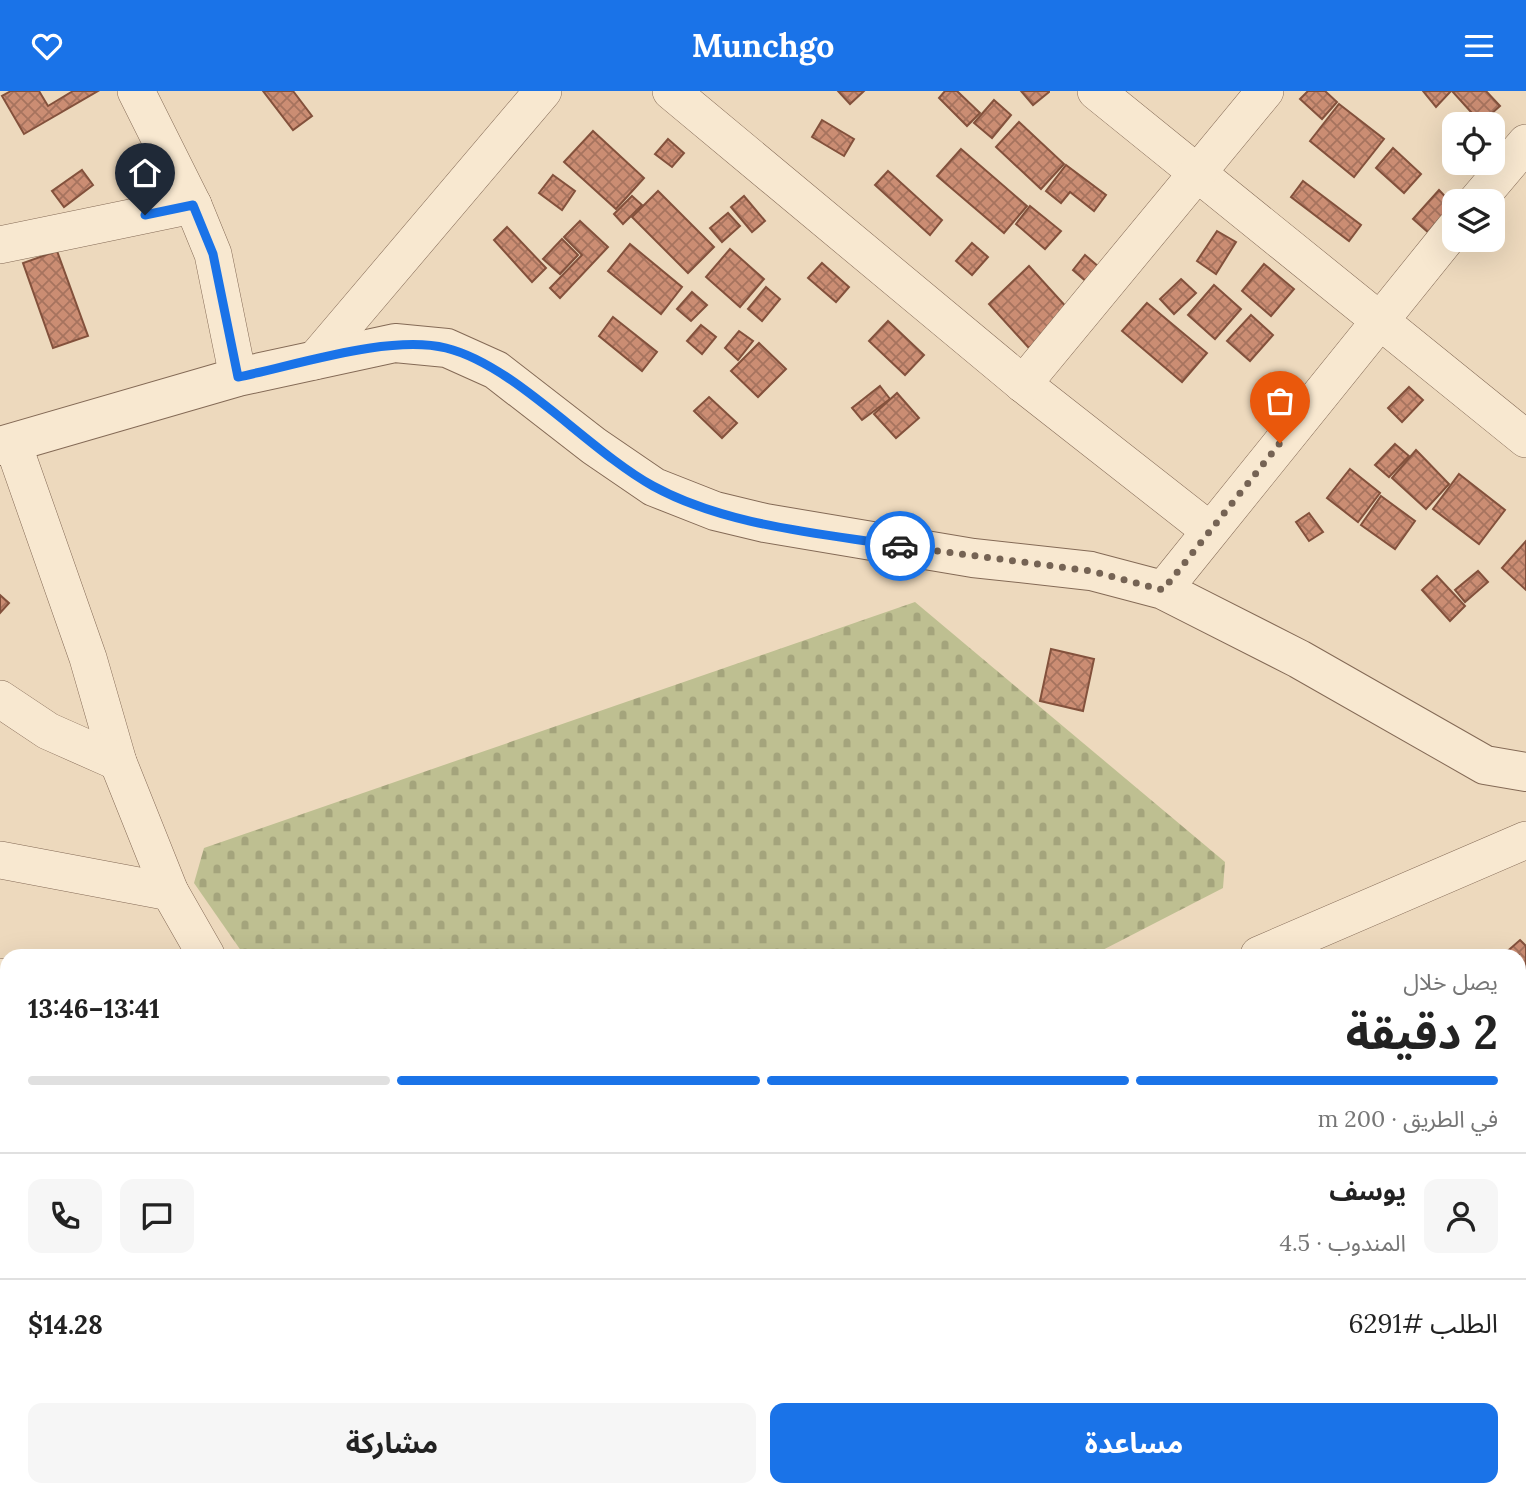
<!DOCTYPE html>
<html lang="ar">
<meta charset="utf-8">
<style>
:root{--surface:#fff;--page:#f6f6f6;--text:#222;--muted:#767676;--line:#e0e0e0;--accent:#1a73e8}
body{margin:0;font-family:Lora,"Noto Sans Arabic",serif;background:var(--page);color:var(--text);direction:rtl;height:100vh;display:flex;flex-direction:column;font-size:26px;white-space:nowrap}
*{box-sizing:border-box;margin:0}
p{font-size:23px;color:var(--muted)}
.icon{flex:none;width:38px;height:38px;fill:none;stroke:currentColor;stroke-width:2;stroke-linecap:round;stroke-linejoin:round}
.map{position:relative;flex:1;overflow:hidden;direction:ltr}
.side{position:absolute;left:0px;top:858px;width:1526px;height:548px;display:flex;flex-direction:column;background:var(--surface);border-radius:21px 21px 0 0;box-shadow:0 7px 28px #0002;direction:rtl}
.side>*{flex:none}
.controls{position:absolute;left:1442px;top:21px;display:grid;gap:14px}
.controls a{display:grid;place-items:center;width:63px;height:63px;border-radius:14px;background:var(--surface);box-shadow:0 7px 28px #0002;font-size:35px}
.pin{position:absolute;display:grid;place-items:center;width:60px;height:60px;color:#fff;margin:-72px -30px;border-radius:50% 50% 50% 0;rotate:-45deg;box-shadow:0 0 7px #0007}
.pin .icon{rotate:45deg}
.courier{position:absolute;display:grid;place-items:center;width:70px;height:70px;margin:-35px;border:5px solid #1a73e8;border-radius:50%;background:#fff;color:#222;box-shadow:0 2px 9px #0007}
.head em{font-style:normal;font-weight:700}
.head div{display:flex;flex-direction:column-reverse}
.head{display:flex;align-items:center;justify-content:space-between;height:119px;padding:0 28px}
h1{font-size:46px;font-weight:700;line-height:52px}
.bar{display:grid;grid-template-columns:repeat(4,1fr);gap:10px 7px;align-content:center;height:84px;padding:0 28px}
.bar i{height:9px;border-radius:5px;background:var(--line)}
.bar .current{background:var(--accent)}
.bar p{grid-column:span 4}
.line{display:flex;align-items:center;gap:18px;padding:0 28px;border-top:2px solid var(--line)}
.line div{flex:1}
.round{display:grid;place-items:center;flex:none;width:74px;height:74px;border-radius:14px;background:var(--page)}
.action{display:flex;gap:14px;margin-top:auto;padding:14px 28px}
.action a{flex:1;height:80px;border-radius:14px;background:var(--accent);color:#fff;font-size:28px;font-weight:700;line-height:80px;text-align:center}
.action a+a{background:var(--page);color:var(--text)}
header{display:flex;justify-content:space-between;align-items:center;height:91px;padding:0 28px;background:var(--accent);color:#fff;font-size:32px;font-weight:700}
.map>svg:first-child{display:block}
</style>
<header><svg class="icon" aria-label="menu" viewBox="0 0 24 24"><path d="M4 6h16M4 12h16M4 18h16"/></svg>Munchgo<svg class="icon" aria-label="heart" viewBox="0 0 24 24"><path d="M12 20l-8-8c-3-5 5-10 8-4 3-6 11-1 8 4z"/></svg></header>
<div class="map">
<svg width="1526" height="1404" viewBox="0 0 1526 1404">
<defs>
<pattern id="cemetery-stones" width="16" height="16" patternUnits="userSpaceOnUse" patternTransform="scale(1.75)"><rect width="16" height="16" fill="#bebf91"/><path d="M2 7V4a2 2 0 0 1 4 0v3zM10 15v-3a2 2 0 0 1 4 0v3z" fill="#a4a47c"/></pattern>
<pattern id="building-cross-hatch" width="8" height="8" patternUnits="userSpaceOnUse" patternTransform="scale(1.75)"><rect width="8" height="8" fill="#cb8d73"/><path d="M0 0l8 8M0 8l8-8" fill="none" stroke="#a6735e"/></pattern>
</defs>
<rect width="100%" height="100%" fill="#edd9bd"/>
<path fill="url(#cemetery-stones)" d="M 915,511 L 1225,771 L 1223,797 L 1093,864 L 244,864 L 194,792 L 204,757 Z"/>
<g fill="url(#building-cross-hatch)" stroke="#83513c" stroke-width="2">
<path d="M 11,0 L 39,0 L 48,15 L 73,0 L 98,0 L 24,43 L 2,5 Z"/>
<path d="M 263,0 L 293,0 L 312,25 L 293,39 Z"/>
<path d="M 838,0 L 864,0 L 850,13 Z"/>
<path d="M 945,0 L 957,0 L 980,22 L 967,35 L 939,7 Z"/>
<path d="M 1021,0 L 1049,0 L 1049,1 L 1033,14 Z"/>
<path d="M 1308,0 L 1325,0 L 1337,11 L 1322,28 L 1300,8 Z"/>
<path d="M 1423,0 L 1451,0 L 1436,16 Z"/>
<path d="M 1452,0 L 1486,0 L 1500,15 L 1481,32 Z"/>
<path d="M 994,9 L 1011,24 L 992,47 L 974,32 Z"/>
<path d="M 1339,13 L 1384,48 L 1354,86 L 1310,50 Z"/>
<path d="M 822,29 L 854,48 L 844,65 L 812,46 Z"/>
<path d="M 1019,31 L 1064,73 L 1041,98 L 996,56 Z"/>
<path d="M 593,40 L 644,87 L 616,118 L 564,71 Z"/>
<path d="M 668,48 L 684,62 L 672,76 L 655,63 Z"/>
<path d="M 151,54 L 172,90 L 155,101 L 134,64 Z"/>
<path d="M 1393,57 L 1421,83 L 1404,102 L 1376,77 Z"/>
<path d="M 961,58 L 1027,115 L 1004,142 L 937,85 Z"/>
<path d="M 1066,74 L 1106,104 L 1094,120 L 1070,101 L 1061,112 L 1046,100 Z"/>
<path d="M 82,79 L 93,94 L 64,116 L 52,100 Z"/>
<path d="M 888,80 L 942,129 L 930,144 L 875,94 Z"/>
<path d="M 553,84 L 575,100 L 562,119 L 539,102 Z"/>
<path d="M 1303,90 L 1361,134 L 1349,150 L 1291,106 Z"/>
<path d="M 1439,99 L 1454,115 L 1430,143 L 1413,128 Z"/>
<path d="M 658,100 L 714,156 L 688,182 L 632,126 Z"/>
<path d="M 632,105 L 642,114 L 623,133 L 614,123 Z"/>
<path d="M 744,105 L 765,130 L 752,141 L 731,116 Z"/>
<path d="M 1030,115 L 1061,140 L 1045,158 L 1016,133 Z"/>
<path d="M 728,122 L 740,135 L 722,151 L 710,137 Z"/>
<path d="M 580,130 L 608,156 L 560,207 L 550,197 L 582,164 L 564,146 Z"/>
<path d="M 507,136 L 546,177 L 532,191 L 494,149 Z"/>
<path d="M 1217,140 L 1236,151 L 1216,183 L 1197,170 Z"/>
<path d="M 562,148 L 578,164 L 560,183 L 543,168 Z"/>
<path d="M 972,152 L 988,166 L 972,184 L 956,170 Z"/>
<path d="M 630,153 L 682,196 L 661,223 L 608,180 Z"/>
<path d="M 730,158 L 764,188 L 740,216 L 706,186 Z"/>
<path d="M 57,160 L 88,245 L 53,257 L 23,172 Z"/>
<path d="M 1085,164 L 1100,177 L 1088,192 L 1073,179 Z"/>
<path d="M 822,172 L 849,196 L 836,211 L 808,187 Z"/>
<path d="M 1264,173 L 1294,198 L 1271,225 L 1242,200 Z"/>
<path d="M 1029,175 L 1069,219 L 1029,257 L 989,213 Z"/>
<path d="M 1181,188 L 1196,202 L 1174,223 L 1160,208 Z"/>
<path d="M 1214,194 L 1241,218 L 1215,248 L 1188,224 Z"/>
<path d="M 766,196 L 780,208 L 762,230 L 748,218 Z"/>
<path d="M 692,201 L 707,214 L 691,230 L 677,218 Z"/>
<path d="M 1147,212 L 1207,262 L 1182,291 L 1122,240 Z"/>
<path d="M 1251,224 L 1273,244 L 1250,270 L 1227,250 Z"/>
<path d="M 613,226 L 657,261 L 642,280 L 599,245 Z"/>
<path d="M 888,230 L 924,264 L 905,284 L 869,250 Z"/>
<path d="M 701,234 L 716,246 L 702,263 L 687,250 Z"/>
<path d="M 739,240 L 753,250 L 738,269 L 725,257 Z"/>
<path d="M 759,252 L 786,278 L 758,306 L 731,280 Z"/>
<path d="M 880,295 L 890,308 L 862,329 L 852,317 Z"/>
<path d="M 1409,296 L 1423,309 L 1402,331 L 1388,317 Z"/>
<path d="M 897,302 L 919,327 L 896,347 L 874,323 Z"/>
<path d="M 709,306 L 737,332 L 722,347 L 694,320 Z"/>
<path d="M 1395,353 L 1409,365 L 1389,386 L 1375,374 Z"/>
<path d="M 1416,359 L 1449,393 L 1426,418 L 1392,387 Z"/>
<path d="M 1350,378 L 1380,402 L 1358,431 L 1327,407 Z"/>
<path d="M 1459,383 L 1505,419 L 1479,453 L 1433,418 Z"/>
<path d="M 1381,405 L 1415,430 L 1395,458 L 1361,434 Z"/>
<path d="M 1309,422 L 1323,441 L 1309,450 L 1296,431 Z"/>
<path d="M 1526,450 L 1526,499 L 1502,477 Z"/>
<path d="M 1478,480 L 1488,491 L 1465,511 L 1455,499 Z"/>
<path d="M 1437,485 L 1465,515 L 1450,530 L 1422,499 Z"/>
<path d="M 0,504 L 9,512 L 0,522 Z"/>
<path d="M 1051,558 L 1094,568 L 1083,620 L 1040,610 Z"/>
<path d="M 1520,849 L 1526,855 L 1526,910 L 1519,902 L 1519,864 L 1503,864 Z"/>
<path d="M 0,1207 L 7,1214 L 7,1231 L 0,1238 Z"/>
<path d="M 0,1262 L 7,1268 L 7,1310 L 0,1318 Z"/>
<path d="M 63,1398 L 93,1398 L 89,1404 L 65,1404 L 61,1401 Z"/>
<path d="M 900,1398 L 937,1398 L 932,1404 L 907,1404 Z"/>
<path d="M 995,1398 L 1016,1398 L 1011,1404 L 992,1404 Z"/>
<path d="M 1023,1398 L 1031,1398 L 1036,1404 L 1017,1404 Z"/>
<path d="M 1252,1398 L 1294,1398 L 1299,1404 L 1258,1404 Z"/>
<path d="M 1338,1398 L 1365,1398 L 1360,1404 L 1343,1404 Z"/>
</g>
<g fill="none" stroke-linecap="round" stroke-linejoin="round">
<defs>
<g id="minor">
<path d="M 136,0 L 193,114 L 213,163 L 238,286"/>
<path d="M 671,0 L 1023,293 L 1209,439"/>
<path d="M 1096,0 L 1526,348"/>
<path d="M 1477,110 L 1526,52"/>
<path d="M 0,154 L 193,114"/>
<path d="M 314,270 L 543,0"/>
<path d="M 1023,293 L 1265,0"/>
<path d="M 13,353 L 88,567 L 118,671 L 170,801 L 206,864"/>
<path d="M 1163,499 L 1454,138"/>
<path d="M 0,608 L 48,640 L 118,671"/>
<path d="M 0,769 L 170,801"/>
<path d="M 1259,864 L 1526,749"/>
<path d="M 0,886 L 7,896"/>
<path d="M 1519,965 L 1526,962"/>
<path d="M 1519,1075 L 1526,1082"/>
<path d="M 1519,1256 L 1526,1248"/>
<path d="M 0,1382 L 7,1374"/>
<path d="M 404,1398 L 409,1404"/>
<path d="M 772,1398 L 778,1404"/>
<path d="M 1132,1398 L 1138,1404"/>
<path d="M 1505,1398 L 1511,1404"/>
<path d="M 554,1404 L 557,1398"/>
<path d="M 1384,1404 L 1390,1398"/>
</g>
<path id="tertiary" d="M 0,355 L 238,286 L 395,252 L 447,257 L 496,279 L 594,355 L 654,396 L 715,420 L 765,432 L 973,467 L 1091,480 L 1163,499 L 1299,568 L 1485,674 L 1526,681"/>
</defs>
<use href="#minor" stroke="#846a56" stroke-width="38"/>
<use href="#tertiary" stroke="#846a56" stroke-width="40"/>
<use href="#minor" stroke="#f8e8d0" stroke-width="37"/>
<use href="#tertiary" stroke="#f8e8d0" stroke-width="38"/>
</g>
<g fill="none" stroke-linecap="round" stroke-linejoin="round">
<path stroke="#756354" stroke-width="7" stroke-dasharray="0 12.6" d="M 900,455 L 1091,480 L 1163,499 L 1280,352"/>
<path stroke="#1a73e8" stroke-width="9" d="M 145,124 L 193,114 L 213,163 L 238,286 C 297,274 390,243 446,257 C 515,274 588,359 653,395 C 726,435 819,442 900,455"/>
</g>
</svg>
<div class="controls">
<a><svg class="icon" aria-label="locate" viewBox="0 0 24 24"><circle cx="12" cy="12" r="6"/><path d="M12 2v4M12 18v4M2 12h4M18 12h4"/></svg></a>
<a><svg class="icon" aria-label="layers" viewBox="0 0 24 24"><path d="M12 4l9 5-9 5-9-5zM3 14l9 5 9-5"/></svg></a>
</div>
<div class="pin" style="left:1280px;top:352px;background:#ea580c"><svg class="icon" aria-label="bag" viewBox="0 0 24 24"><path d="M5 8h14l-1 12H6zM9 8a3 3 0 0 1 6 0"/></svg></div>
<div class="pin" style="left:145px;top:124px;background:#1f2937"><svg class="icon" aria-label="home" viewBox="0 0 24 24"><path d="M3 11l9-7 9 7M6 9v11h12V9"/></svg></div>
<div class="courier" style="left:900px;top:455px"><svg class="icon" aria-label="car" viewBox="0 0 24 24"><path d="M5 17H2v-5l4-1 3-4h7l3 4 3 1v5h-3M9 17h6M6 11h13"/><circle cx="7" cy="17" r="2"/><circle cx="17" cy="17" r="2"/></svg></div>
<section class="side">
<div class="head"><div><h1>2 دقيقة</h1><p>يصل خلال</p></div><em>13:41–13:46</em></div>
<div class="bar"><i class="current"></i><i class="current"></i><i class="current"></i><i></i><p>في الطريق · 200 m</p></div>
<div class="line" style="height:126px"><a class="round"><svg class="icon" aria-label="person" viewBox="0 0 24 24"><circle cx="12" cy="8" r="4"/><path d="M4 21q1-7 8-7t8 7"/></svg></a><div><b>يوسف</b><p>المندوب · 4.5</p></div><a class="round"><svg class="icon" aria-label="chat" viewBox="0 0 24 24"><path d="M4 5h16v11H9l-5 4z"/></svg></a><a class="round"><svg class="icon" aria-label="phone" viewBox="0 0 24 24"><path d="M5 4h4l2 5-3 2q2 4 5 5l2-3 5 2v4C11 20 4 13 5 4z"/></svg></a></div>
<div class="line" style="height:91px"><div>الطلب #6291</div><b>$14.28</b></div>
<div class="action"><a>مساعدة</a><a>مشاركة</a></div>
</section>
</div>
